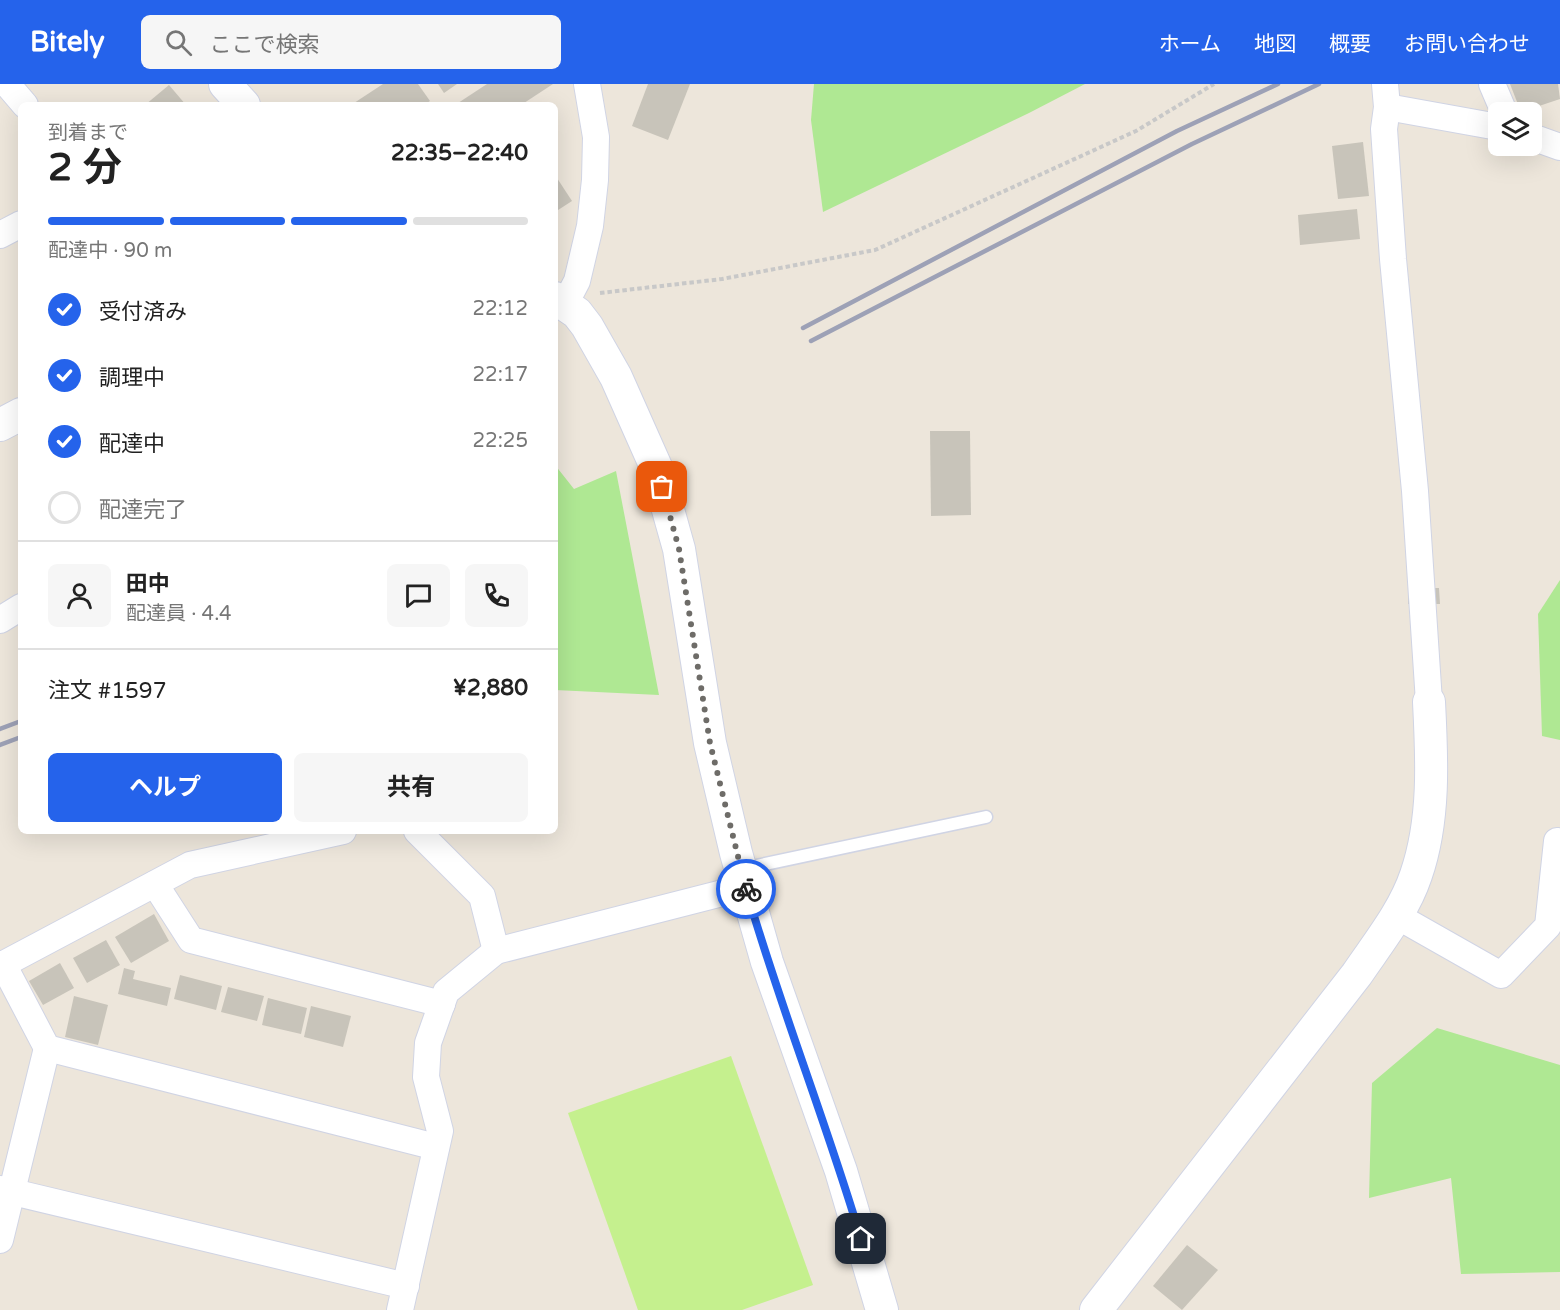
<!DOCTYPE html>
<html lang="ja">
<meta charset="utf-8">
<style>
:root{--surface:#fff;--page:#f6f6f6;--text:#222;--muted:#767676;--line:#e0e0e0;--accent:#2563eb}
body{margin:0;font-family:"Varela Round","Noto Sans JP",sans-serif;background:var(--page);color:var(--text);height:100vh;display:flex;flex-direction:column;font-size:22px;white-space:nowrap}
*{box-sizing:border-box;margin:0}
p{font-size:20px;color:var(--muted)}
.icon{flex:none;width:33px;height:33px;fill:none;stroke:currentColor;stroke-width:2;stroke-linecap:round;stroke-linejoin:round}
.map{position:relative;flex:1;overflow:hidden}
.drawer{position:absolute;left:18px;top:18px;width:540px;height:732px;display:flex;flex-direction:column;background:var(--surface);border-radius:9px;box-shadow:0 6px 24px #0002}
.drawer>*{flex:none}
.tools{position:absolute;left:1488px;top:18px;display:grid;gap:12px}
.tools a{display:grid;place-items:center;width:54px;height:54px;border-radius:9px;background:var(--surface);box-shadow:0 6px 24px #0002;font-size:30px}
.pin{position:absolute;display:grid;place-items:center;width:51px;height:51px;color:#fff;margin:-26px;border-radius:12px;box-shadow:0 3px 9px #0006}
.courier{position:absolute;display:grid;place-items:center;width:60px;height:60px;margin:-30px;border:4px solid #2563eb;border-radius:50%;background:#fff;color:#222;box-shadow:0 2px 8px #0007}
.overview em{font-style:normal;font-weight:700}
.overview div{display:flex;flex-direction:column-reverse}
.overview{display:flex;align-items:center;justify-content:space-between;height:102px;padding:0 30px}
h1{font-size:39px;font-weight:700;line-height:45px}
.bar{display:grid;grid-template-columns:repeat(4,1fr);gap:9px 6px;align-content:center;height:72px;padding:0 30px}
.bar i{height:8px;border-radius:4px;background:var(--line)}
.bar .active{background:var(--accent)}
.bar p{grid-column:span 4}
.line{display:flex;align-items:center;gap:15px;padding:0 30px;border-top:2px solid var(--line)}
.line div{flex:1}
.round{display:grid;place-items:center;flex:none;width:63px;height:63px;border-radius:9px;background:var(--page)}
ol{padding:0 30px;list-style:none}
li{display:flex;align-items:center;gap:18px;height:66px}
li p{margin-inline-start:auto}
li .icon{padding:6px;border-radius:50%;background:var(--accent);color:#fff;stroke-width:4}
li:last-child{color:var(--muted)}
li i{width:33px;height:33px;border:3px solid var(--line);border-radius:50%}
.primary-button{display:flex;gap:12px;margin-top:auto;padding:12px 30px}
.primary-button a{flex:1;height:69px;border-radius:9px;background:var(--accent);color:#fff;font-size:24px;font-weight:700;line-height:69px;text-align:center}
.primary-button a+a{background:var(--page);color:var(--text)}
header{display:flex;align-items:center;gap:36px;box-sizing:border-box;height:84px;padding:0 30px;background:var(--accent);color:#fff}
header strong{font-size:28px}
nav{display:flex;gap:33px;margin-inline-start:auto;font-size:21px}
.search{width:420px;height:54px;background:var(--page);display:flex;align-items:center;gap:15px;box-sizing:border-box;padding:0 21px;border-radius:9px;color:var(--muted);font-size:22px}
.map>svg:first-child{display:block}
</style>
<header>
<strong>Bitely</strong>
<div class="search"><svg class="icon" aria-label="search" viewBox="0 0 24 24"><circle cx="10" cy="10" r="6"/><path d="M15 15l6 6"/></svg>ここで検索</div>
<nav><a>ホーム</a><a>地図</a><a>概要</a><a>お問い合わせ</a></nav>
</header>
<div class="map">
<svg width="1560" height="1226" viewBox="0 0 1560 1226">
<rect width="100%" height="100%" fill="#ede6db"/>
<g fill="#afe893">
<path d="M 814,0 L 1085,0 L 1029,29 L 823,128 L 811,36 Z"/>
<path d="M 555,381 L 574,405 L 616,387 L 659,611 L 555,606 Z"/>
<path d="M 1560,496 L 1560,656 L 1542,652 L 1538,530 Z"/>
<path d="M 1437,944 L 1560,981 L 1560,1188 L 1461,1190 L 1451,1094 L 1369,1114 L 1372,999 Z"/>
</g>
<path fill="#c5f08e" d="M 731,972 L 813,1201 L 742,1226 L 638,1226 L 568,1029 Z"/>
<g fill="#c8c4ba">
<path d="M 383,0 L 418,0 L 430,17 L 424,21 L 351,21 Z"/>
<path d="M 438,0 L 457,0 L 444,9 Z"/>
<path d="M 487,0 L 553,0 L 521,21 L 455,21 Z"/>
<path d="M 648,0 L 690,0 L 668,56 L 632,42 Z"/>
<path d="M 1510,0 L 1558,0 L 1560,15 L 1521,28 Z"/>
<path d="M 169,1 L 186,21 L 145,21 Z"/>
<path d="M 1363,58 L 1369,112 L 1338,115 L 1332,62 Z"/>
<path d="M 555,91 L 572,117 L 555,128 Z"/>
<path d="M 1357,125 L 1360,155 L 1300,161 L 1298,131 Z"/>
<path d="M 930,347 L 970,347 L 971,431 L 931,432 Z"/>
<path d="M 1408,504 L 1439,504 L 1440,520 L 1408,520 Z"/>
<path d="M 154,830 L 169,857 L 131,879 L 115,853 Z"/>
<path d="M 106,856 L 120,881 L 87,899 L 73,874 Z"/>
<path d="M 60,879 L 74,904 L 43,921 L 29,897 Z"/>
<path d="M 124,884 L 135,887 L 133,895 L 171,904 L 167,922 L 118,910 Z"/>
<path d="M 180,891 L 222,902 L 216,926 L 174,915 Z"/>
<path d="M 228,903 L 264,912 L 257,937 L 221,928 Z"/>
<path d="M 74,912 L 108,921 L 98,961 L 65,953 Z"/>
<path d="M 268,914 L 307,924 L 301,950 L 262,941 Z"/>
<path d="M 311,922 L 351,932 L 343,963 L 304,953 Z"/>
<path d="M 1187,1161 L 1218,1186 L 1182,1226 L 1153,1202 Z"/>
</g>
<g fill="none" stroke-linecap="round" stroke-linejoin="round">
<defs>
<path id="service" d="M 742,785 L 986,733"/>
<g id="minor">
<path d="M 7,0 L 25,21"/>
<path d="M 1385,0 L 1387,23 L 1384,45 L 1393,175 L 1415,407 L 1429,618"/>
<path d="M 1492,0 L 1504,28"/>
<path d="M 1387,23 L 1498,43"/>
<path d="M 1532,53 L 1560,63"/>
<path d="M 0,151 L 21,140"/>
<path d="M 565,220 L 577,197 L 590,142 L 595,96 L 596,53 L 587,0"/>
<path d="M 0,536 L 21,523"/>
<path d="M 417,747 L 482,812 L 496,867"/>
<path d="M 155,800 L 191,856 L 442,920"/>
<path d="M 1397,832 L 1501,891 L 1548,842 L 1557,757 L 1560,758"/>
<path d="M 3,880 L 47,964 L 436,1063"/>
<path d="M 0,882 L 190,781 L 343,747"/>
<path d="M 0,1105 L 406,1202"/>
<path d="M 0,1156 L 47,964"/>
<path d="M 400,1226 L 440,1047 L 426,993 L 428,959 L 446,908 L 496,867 L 746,803"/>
</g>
<g id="tertiary">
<path d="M 225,0 L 244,21"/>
<path d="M 555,214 L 577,229 L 587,242 L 616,293 L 656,383 L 679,465 L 710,659 L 736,769 L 767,878 L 841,1087 L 882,1226"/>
<path d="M 0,341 L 21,330"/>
<path d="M 1096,1226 L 1357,890 C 1378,859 1404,827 1416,791 C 1435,736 1432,675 1429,618"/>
</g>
</defs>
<use href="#service" stroke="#d0d4e4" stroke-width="15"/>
<use href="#minor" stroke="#d0d4e4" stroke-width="28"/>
<use href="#tertiary" stroke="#d0d4e4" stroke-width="34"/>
<path stroke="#c8c8c8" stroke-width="4" stroke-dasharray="4.5 3" stroke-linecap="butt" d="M 600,209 L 722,195 L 875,166 L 1136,47 L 1214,0"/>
<use href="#service" stroke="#fff" stroke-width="12"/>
<use href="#minor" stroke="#fff" stroke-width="26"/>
<use href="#tertiary" stroke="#fff" stroke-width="32"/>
<g stroke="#9da1b6" stroke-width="4.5">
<path d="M 803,244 L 1177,47 L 1278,0"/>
<path d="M 811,257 L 1192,60 L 1319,0"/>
<path d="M 0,645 L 21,637"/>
<path d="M 0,661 L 21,653"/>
</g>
</g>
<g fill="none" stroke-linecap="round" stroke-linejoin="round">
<path stroke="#6e6c68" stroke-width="6" stroke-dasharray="0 10.8" d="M 662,403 L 679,465 L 710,659 L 746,805"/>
<path stroke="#2563eb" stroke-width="8" d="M 746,805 C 780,923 826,1037 861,1155"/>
</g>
</svg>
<div class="tools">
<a><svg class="icon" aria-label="layers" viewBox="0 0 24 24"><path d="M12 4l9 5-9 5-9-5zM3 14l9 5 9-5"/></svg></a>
</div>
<div class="pin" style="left:662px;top:403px;background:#ea580c"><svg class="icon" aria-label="bag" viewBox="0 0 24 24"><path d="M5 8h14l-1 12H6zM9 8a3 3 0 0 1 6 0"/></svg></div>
<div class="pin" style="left:861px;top:1155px;background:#1f2937"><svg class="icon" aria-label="home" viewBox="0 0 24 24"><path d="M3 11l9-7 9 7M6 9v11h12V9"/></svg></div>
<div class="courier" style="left:746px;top:805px"><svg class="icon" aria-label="bike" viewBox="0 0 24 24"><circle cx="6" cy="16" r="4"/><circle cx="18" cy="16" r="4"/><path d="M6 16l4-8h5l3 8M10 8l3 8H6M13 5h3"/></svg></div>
<section class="drawer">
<div class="overview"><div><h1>2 分</h1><p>到着まで</p></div><em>22:35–22:40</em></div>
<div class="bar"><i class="active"></i><i class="active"></i><i class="active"></i><i></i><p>配達中 · 90 m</p></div>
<ol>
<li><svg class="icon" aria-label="check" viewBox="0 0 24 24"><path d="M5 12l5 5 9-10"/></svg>受付済み<p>22:12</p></li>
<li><svg class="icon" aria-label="check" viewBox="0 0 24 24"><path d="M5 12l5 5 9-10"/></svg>調理中<p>22:17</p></li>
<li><svg class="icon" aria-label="check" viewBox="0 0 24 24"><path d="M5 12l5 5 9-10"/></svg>配達中<p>22:25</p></li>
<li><i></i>配達完了</li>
</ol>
<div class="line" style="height:108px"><a class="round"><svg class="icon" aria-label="person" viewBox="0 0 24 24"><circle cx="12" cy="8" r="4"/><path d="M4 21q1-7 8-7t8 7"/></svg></a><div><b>田中</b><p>配達員 · 4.4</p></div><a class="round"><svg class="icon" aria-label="chat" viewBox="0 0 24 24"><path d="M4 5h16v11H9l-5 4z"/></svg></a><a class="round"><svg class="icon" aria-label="phone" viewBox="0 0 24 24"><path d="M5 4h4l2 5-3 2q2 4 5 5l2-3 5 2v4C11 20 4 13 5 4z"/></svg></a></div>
<div class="line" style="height:78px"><div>注文 #1597</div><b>¥2,880</b></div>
<div class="primary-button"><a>ヘルプ</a><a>共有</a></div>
</section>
</div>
